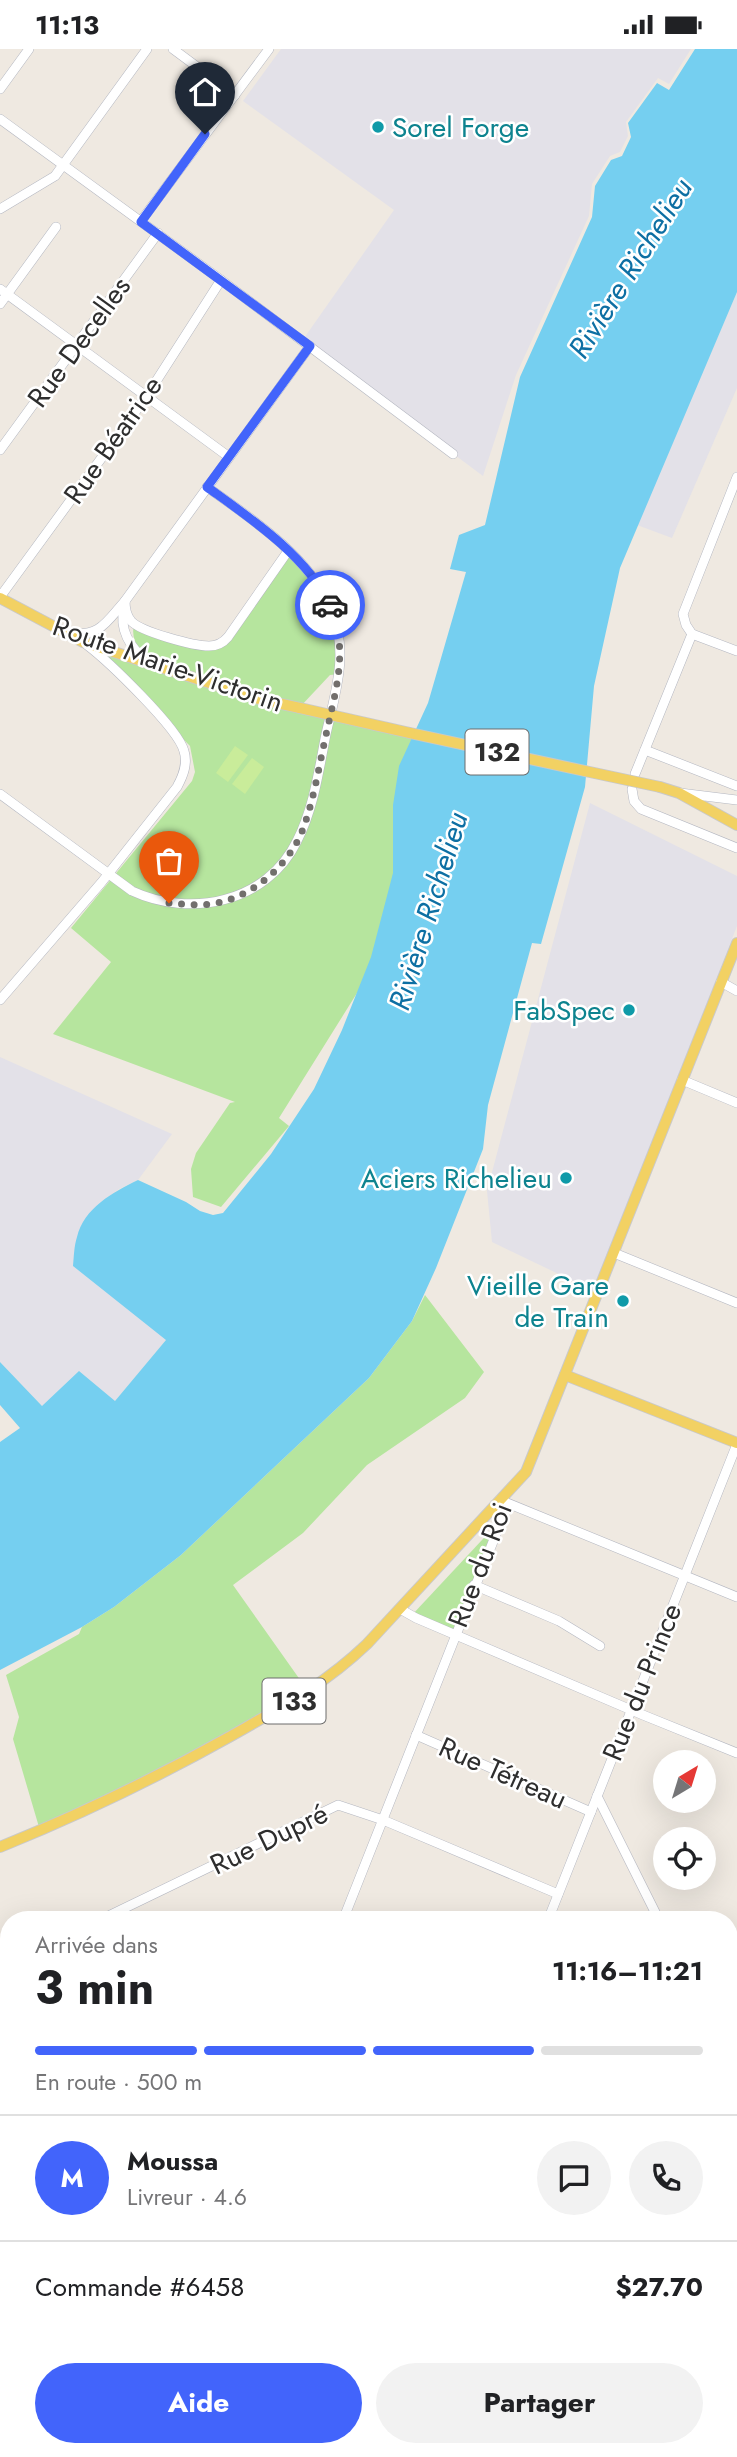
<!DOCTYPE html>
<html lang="fr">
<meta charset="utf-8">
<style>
:root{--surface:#fff;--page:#f2f2f2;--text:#202124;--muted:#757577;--line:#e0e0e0;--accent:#4264fb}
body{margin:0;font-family:Jost,sans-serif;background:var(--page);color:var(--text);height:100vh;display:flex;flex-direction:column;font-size:26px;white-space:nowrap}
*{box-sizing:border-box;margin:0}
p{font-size:23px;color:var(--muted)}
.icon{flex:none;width:38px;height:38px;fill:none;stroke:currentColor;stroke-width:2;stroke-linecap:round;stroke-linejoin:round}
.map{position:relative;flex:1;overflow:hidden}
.details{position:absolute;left:0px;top:1862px;width:738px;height:546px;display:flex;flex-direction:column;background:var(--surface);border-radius:28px 28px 0 0;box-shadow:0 7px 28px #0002}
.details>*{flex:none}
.needle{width:46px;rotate:38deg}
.tools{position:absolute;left:653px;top:1701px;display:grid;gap:14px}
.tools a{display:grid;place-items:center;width:63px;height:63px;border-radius:50%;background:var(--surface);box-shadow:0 7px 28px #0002;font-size:35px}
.pin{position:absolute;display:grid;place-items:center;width:60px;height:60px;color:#fff;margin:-72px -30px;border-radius:50% 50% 50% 0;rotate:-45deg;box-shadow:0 0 7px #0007}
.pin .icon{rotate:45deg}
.courier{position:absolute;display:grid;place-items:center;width:70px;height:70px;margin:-35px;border:5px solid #4264fb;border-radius:50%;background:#fff;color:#222;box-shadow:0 2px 9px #0007}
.head em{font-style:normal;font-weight:700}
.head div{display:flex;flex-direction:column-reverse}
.head{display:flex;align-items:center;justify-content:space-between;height:119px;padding:0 35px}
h1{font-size:46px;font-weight:700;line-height:52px}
.bar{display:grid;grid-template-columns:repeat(4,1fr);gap:10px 7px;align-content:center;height:84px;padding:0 35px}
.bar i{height:9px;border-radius:5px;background:var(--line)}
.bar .current{background:var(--accent)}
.bar p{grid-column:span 4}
.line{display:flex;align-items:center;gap:18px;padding:0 35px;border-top:2px solid var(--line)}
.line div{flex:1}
.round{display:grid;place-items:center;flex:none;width:74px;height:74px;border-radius:37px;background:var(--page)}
.cta{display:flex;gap:14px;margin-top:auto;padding:14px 35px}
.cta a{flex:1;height:80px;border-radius:42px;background:var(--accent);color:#fff;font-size:28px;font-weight:700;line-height:80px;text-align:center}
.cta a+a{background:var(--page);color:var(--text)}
.status{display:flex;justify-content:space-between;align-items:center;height:49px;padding:0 35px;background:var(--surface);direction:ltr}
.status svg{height:19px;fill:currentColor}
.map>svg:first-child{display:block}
</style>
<div class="status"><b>11:13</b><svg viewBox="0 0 49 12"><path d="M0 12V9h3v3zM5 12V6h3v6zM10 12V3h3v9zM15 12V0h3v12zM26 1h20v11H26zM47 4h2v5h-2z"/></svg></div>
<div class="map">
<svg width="737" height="2408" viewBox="0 0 737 2408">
<rect width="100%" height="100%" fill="#efe9e1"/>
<g fill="#e3e1e8">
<path d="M 281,0 L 691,0 L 669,35 L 658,29 L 626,73 L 628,87 L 620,103 L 610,107 L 592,135 L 589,167 L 516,326 L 483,427 L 302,292 L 394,161 L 243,52 Z"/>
<path d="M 737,243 L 737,339 L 672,489 L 637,476 Z"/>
<path d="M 590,754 L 737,827 L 737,877 L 594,1242 L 492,1193 L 487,1142 Z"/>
<path d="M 0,1008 L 172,1085 L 138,1131 L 119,1140 L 101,1153 L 166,1291 L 115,1352 L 42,1357 L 0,1313 Z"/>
<path d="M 0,2086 L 9,2104 L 9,2399 L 141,2399 L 123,2408 L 0,2408 Z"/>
</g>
<path fill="#f0e6d1" d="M 737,2255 L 737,2389 L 730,2392 L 730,2259 Z"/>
<g fill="#b6e59e">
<path d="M 288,502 L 331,558 L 340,625 L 330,626 L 300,658 L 422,692 L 377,912 L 279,1069 L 289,1077 L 221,1158 L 193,1148 L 191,1120 L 196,1104 L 230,1054 L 235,1053 L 53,985 L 111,913 L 71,879 L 192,732 L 195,723 L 190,697 L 97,603 L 154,615 C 141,602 130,594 134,575 L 201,596 L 218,595 Z"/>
<path d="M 425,1246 L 484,1323 L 465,1349 L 367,1416 L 303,1484 L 233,1536 L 308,1642 L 168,1722 L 39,1778 L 13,1690 L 19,1668 L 6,1626 L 79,1585 L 82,1578 L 114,1558 L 181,1506 L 369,1329 L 412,1272 Z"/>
<path d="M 496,1476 L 453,1583 L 412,1566 Z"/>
</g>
<g fill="#c9ec9a">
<path d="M 235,697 L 248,706 L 228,733 L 216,724 Z"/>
<path d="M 252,709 L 264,718 L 245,745 L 232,735 Z"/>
</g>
<path fill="#75cff0" d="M 695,0 L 737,0 L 737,243 L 620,519 L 594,637 L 585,738 L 541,895 L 532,894 L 488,1056 L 483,1100 L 436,1219 L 412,1272 L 369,1329 L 181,1506 L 114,1558 L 82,1578 L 0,1621 L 0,1393 L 20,1379 L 0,1356 L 0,1313 L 42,1357 L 79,1322 L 115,1352 L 166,1291 L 73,1217 C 74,1207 74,1197 77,1188 C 84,1159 113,1143 138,1131 L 186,1153 L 200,1162 L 213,1166 L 223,1164 L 271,1105 L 314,1040 L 342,981 L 371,908 L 393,824 L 393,756 L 399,717 L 428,654 L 466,523 L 450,520 L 459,486 L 485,476 L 520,328 L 592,168 L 595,137 L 611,111 L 622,107 L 631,88 L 628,74 L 657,34 L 669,41 Z"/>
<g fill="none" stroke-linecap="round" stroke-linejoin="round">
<defs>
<g id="minor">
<path d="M 173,0 L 235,46"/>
<path d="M 0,40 L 29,0"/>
<path d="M 0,70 L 221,231 L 453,405"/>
<path d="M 0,160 L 55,127 L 147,0"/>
<path d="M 141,172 L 269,0"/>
<path d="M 0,240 L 229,408"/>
<path d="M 0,255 L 56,178"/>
<path d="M 0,401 L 158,184"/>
<path d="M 0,548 L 146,348 L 221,231"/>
<path d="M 125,552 C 125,560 126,566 131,572 C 141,583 194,597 209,597 C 217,597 223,594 228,588 L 288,502"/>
<path d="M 124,558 C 119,579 129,600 148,611"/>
<path d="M 69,584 C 100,589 107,572 125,552 L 310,297"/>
<path d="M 692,585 L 686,576 L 683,565 L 737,428"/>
<path d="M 692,585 L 737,602"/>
<path d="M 645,701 L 737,737"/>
<path d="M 635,725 L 692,585"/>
<path d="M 632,740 L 634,752 L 641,760 L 737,799"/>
<path d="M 680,744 L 737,751"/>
<path d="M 0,745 L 132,842 C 190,869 267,854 297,792 C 314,759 319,720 326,685 C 336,642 349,602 331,560 C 311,509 251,469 207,438"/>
<path d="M 721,933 L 737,942"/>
<path d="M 0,951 L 101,834 L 177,738 C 183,727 188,715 184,702 C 178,679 108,612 87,596"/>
<path d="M 682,1031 L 737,1054"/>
<path d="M 614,1204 L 737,1254"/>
<path d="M 474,1536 L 559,1572 L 600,1597"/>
<path d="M 400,1560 L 416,1569 L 643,1666 L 737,1704"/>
<path d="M 416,1686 L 591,1763"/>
<path d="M 597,1747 L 659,1871"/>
<path d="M 100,1871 L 338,1756 L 383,1771 L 558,1845"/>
<path d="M 343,1871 L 500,1475 L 500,1451 L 737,1548"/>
<path d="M 548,1871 L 737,1395"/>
<path d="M 0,1918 L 9,1914"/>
<path d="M 730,2013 L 737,2027"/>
<path d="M 0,2036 L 9,2032"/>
<path d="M 0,2068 L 9,2086"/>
<path d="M 730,2256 L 737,2253"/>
<path d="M 730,2396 L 737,2392"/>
<path d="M 158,2399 L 162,2408"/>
<path d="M 661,2399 L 665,2408"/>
<path d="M 111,2408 L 113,2399"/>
<path d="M 705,2408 L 723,2399"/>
</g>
<g id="major">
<path d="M 0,549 L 83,593 L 259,650 L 300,659"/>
<path d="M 410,684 L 585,722"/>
<path d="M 660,738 L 679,744 L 737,776"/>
<path d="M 565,1326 L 737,1394"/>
<path d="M 0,1798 C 79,1766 156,1729 231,1687 C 282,1658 324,1636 367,1595 L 526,1423 L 737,894"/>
</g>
</defs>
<use href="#minor" stroke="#b4b7c1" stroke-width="10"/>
<use href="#major" stroke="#c9c9c9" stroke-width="12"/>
<use href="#minor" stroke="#fff" stroke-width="9"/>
<use href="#major" stroke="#f2d163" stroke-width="10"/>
<defs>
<g id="major-bridge">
<path d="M 300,659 L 410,684"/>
<path d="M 585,722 L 660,738"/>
</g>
</defs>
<use href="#major-bridge" stroke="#c9c9c9" stroke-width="12" stroke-linecap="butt"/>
<use href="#major-bridge" stroke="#f2d163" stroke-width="10"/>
</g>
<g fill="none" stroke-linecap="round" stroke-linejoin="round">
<path stroke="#726f6d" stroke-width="7" stroke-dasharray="0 12.6" d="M 169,854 C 183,855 197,857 212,855 C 251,849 289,817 303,780 C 314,750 319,717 326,686 C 336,639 349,602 330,556"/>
<path stroke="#4264fb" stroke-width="9" d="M 205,85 L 141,173 L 310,297 L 207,438 C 250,469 307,507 330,556"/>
</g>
<g fill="#0f9aa8" stroke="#fff" stroke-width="2.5">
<circle cx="378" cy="78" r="7"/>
<circle cx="629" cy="961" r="7"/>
<circle cx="566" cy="1129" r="7"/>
<circle cx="623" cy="1252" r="7"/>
</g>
<g text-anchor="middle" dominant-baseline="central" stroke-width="5" stroke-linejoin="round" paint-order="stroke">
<g fill="#fff" stroke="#6d6d6d" stroke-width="2">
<rect x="465.5" y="680.5" width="63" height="45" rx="5"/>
<rect x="262.5" y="1629.5" width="63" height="45" rx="5"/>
</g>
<g font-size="26" font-weight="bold" fill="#2e2e2e">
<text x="497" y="703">132</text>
<text x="294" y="1652">133</text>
</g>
<g font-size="28" fill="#0d838f" stroke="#fff" text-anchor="end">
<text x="392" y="78" text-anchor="start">Sorel Forge</text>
<text x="615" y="961">FabSpec</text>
<text x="552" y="1129">Aciers Richelieu</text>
<text x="609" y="1236">Vieille Gare<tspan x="609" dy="32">de Train</tspan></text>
</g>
<g font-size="28" fill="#2e2e2e" stroke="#fff">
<text transform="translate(79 293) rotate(-54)">Rue Decelles</text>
<text transform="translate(113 391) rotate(-55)">Rue Béatrice</text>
<text transform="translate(168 615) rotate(19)">Route Marie-Victorin</text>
<text transform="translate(480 1516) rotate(-69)">Rue du Roi</text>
<text transform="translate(642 1633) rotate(-68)">Rue du Prince</text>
<text transform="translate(503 1724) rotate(24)">Rue Tétreau</text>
<text transform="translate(269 1790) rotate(-26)">Rue Dupré</text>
</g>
<g font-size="30" font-style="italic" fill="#0d6fa3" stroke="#fff">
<text transform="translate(630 219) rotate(-58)">Rivière Richelieu</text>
<text transform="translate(428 862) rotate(-73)">Rivière Richelieu</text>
</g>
</g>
</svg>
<div class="tools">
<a><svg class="needle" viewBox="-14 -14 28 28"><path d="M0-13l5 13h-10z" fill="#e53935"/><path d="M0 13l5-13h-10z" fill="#757577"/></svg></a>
<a><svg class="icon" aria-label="locate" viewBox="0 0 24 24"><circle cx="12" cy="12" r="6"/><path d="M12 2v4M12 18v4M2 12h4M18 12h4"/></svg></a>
</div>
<div class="pin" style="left:169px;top:854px;background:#ea580c"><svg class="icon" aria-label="bag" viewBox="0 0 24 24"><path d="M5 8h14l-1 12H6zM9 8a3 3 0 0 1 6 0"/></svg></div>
<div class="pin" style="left:205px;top:85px;background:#1f2937"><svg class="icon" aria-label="home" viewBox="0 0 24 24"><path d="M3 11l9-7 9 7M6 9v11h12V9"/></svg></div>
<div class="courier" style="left:330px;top:556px"><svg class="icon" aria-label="car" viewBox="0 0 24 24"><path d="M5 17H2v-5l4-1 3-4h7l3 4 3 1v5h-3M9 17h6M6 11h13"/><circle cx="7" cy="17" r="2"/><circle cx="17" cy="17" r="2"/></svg></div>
<section class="details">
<div class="head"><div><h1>3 min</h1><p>Arrivée dans</p></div><em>11:16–11:21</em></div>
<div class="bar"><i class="current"></i><i class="current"></i><i class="current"></i><i></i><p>En route · 500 m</p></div>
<div class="line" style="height:126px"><b class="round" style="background:var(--accent);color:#fff">M</b><div><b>Moussa</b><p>Livreur · 4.6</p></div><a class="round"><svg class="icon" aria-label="chat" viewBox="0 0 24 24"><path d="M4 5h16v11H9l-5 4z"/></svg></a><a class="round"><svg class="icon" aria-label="phone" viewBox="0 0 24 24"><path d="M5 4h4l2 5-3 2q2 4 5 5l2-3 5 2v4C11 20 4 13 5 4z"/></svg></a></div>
<div class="line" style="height:91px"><div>Commande #6458</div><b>$27.70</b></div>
<div class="cta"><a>Aide</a><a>Partager</a></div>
</section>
</div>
